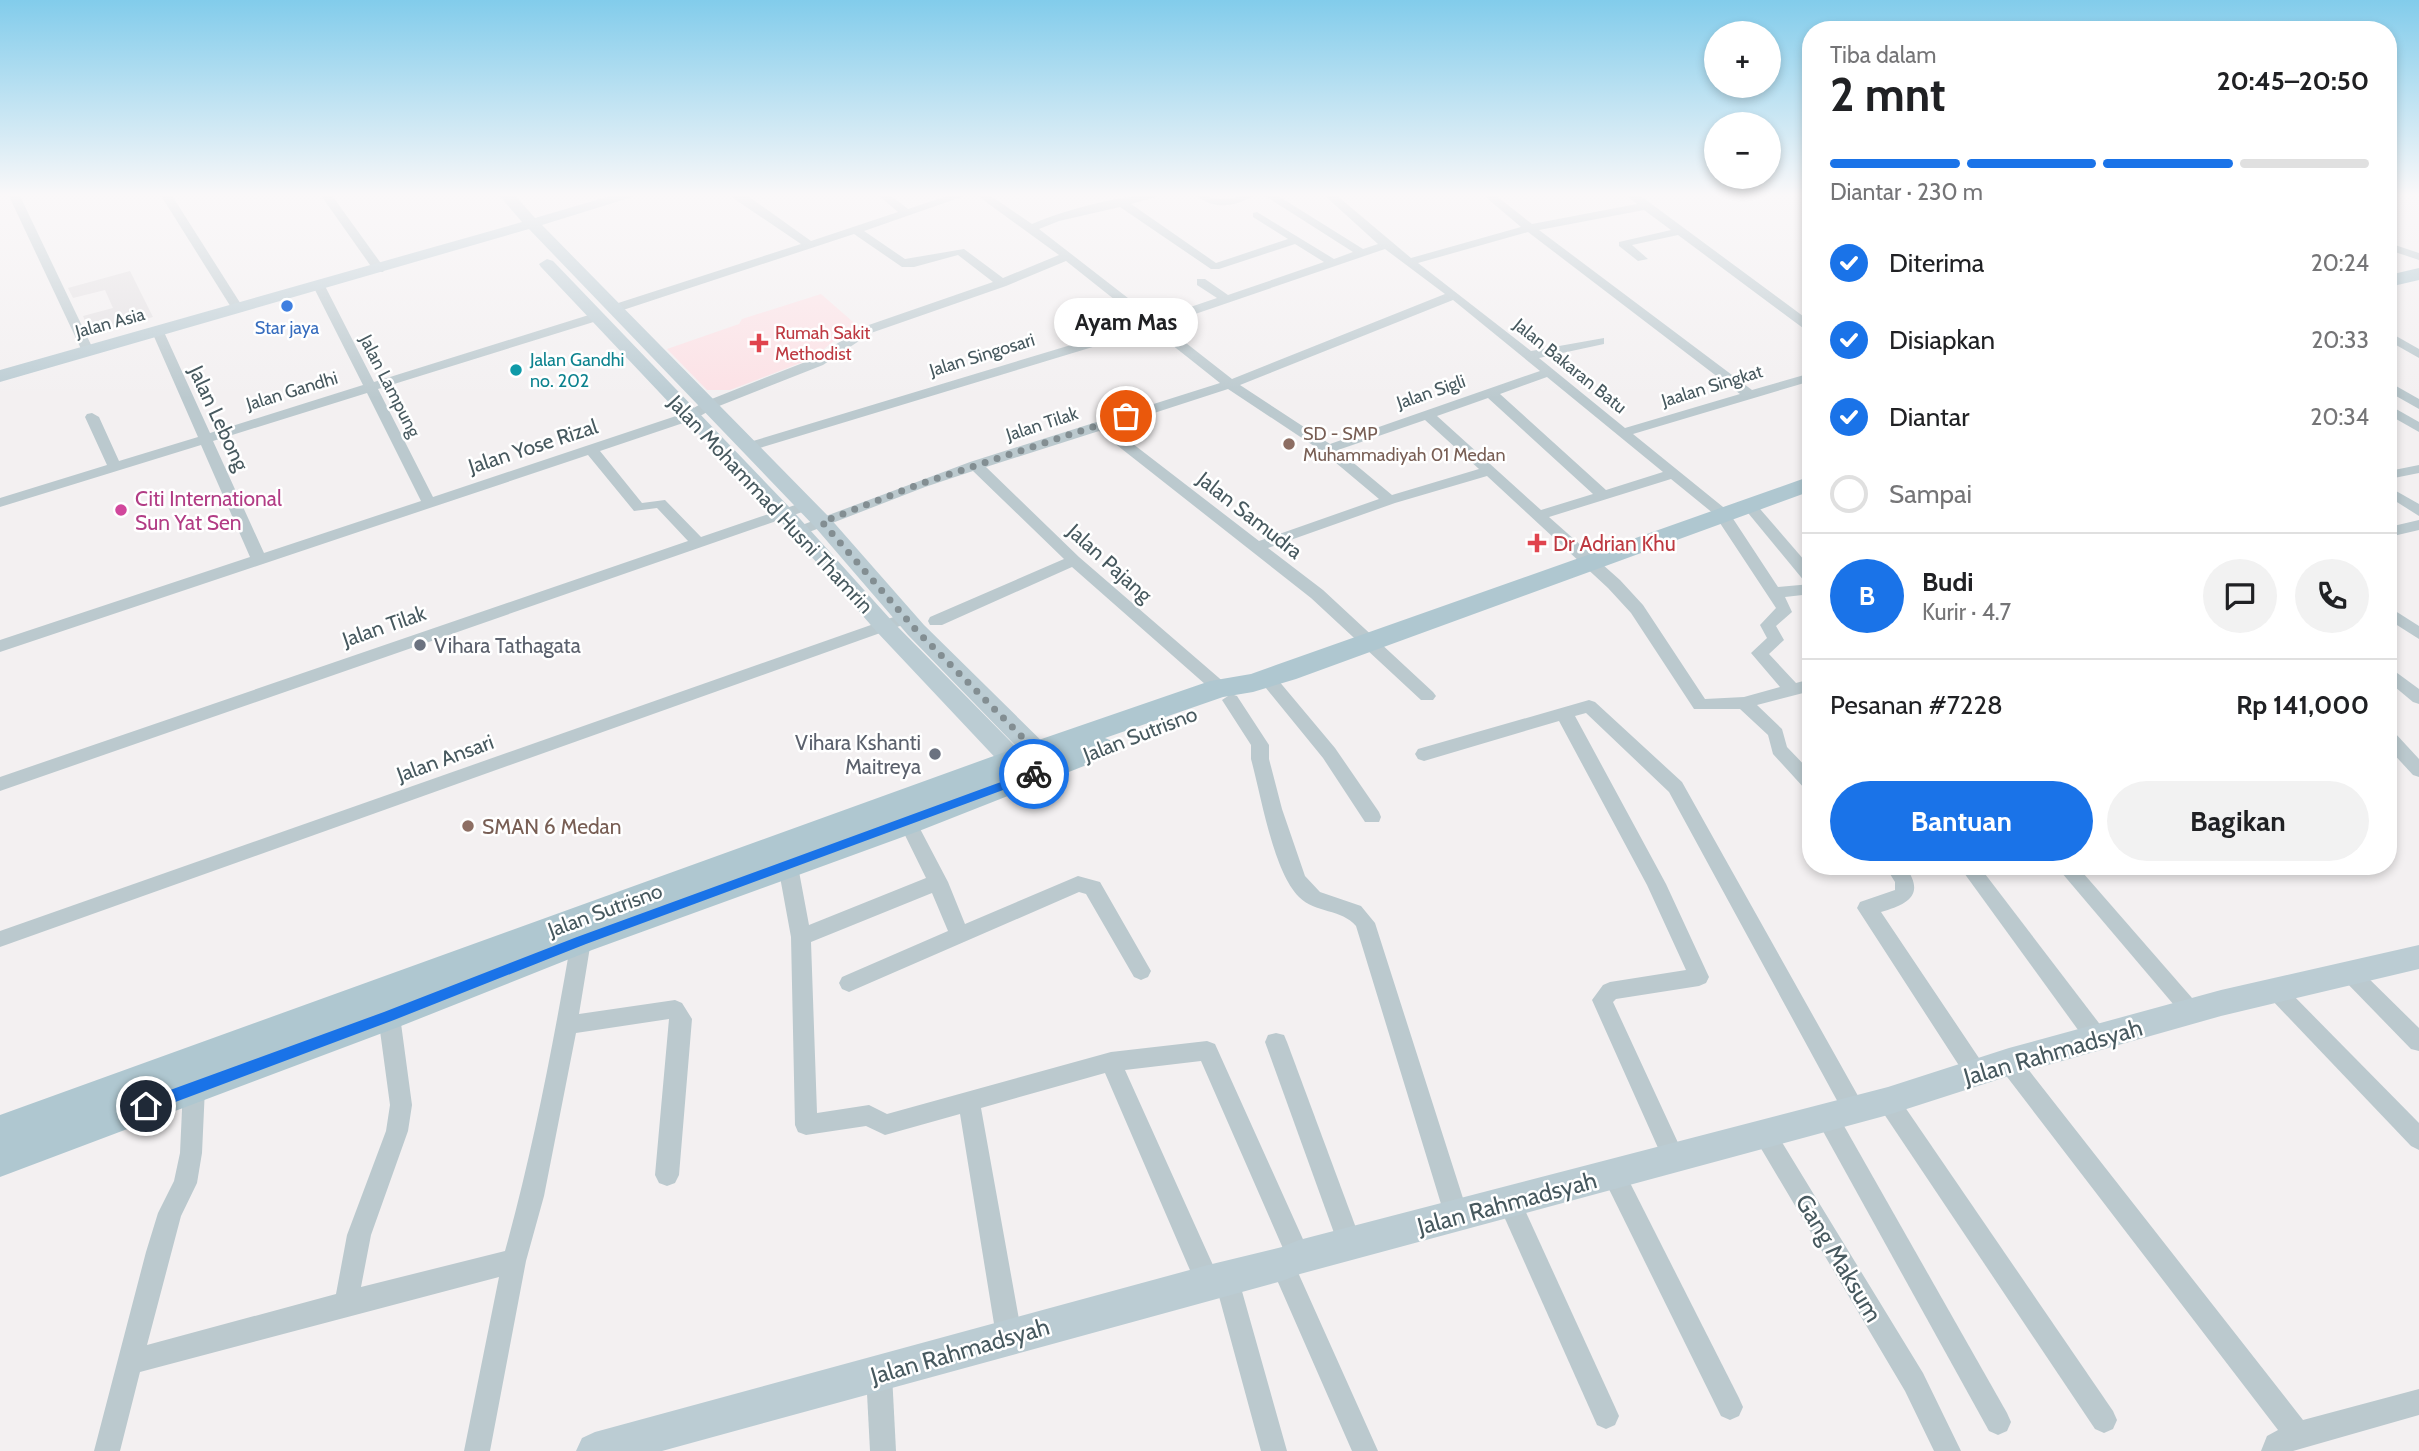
<!DOCTYPE html>
<html lang="id">
<meta charset="utf-8">
<style>
:root{--surface:#fff;--page:#f2f2f2;--text:#202124;--muted:#757577;--line:#e0e0e0;--accent:#1a73e8}
body{margin:0;font-family:Cabin,sans-serif;background:var(--page);color:var(--text);height:100vh;display:flex;flex-direction:column;font-size:26px;white-space:nowrap}
*{box-sizing:border-box;margin:0}
p{font-size:23px;color:var(--muted)}
.icon{flex:none;width:38px;height:38px;fill:none;stroke:currentColor;stroke-width:2;stroke-linecap:round;stroke-linejoin:round}
.map{position:relative;flex:1;overflow:hidden}
.side{position:absolute;left:1802px;top:21px;width:595px;height:854px;display:flex;flex-direction:column;background:var(--surface);border-radius:28px;box-shadow:0 4px 10px #0003}
.side>*{flex:none}
.buttons{position:absolute;left:1704px;top:21px;display:grid;gap:14px}
.buttons a{display:grid;place-items:center;width:77px;height:77px;border-radius:50%;background:var(--surface);box-shadow:0 4px 10px #0003;font-size:35px}
.pin{position:absolute;display:grid;place-items:center;width:60px;height:60px;color:#fff;margin:-30px;border:4px solid #fff;border-radius:50%;box-shadow:0 2px 7px #0007}
.courier{position:absolute;display:grid;place-items:center;width:70px;height:70px;margin:-35px;border:5px solid #1a73e8;border-radius:50%;background:#fff;color:#222;box-shadow:0 2px 9px #0007}
.bubble{position:absolute;height:49px;border-radius:24px;background:var(--surface);box-shadow:0 4px 10px #0003;font-size:23px;font-weight:700;line-height:49px;text-align:center}
.overview em{font-style:normal;font-weight:700}
.overview div{display:flex;flex-direction:column-reverse}
.overview{display:flex;align-items:center;justify-content:space-between;height:119px;padding:0 28px}
h1{font-size:46px;font-weight:700;line-height:52px}
.bar{display:grid;grid-template-columns:repeat(4,1fr);gap:10px 7px;align-content:center;height:84px;padding:0 28px}
.bar i{height:9px;border-radius:5px;background:var(--line)}
.bar .active{background:var(--accent)}
.bar p{grid-column:span 4}
.line{display:flex;align-items:center;gap:18px;padding:0 28px;border-top:2px solid var(--line)}
.line div{flex:1}
.round{display:grid;place-items:center;flex:none;width:74px;height:74px;border-radius:37px;background:var(--page)}
ol{padding:0 28px;list-style:none}
li{display:flex;align-items:center;gap:21px;height:77px}
li p{margin-inline-start:auto}
li .icon{padding:7px;border-radius:50%;background:var(--accent);color:#fff;stroke-width:4}
li:last-child{color:var(--muted)}
li i{width:38px;height:38px;border:4px solid var(--line);border-radius:50%}
.primary-button{display:flex;gap:14px;margin-top:auto;padding:14px 28px}
.primary-button a{flex:1;height:80px;border-radius:42px;background:var(--accent);color:#fff;font-size:28px;font-weight:700;line-height:80px;text-align:center}
.primary-button a+a{background:var(--page);color:var(--text)}
.map>svg:first-child{display:block}
</style>
<div class="map">
<svg width="2419" height="1451" viewBox="0 0 2419 1451">
<rect width="100%" height="100%" fill="#f3f0f1"/>
<path fill="#e4e1e3" d="M 130,271 L 153,317 L 91,334 L 83,316 L 113,308 L 105,290 L 73,298 L 68,288 Z"/>
<path fill="#fce1e5" d="M 821,294 L 860,328 L 840,336 L 813,358 L 730,390 L 707,390 L 667,349 L 739,324 L 742,319 Z"/>
<g fill="none" stroke-linecap="round" stroke-linejoin="round">
<g fill="#bbc9ce" fill-rule="evenodd">
<path d="M 8,194 L 19,194 L 94,351 L 93,354 L 88,355 L 82,351 Z"/>
<path d="M 160,194 L 171,194 L 244,309 L 242,312 L 234,312 Z"/>
<path d="M 320,194 L 331,194 L 385,269 L 383,272 L 375,272 Z"/>
<path d="M 733,194 L 745,194 L 811,241 L 898,212 L 877,194 L 889,194 L 908,209 L 953,194 L 970,194 L 864,231 L 905,259 L 964,249 L 1003,278 L 1059,255 L 975,194 L 988,194 L 1032,224 C 1070,208 1125,194 1166,194 L 1131,204 L 1216,263 L 1288,239 L 1253,217 L 1253,213 L 1257,212 L 1334,259 L 1353,252 L 1262,194 L 1275,194 L 1363,249 L 1378,244 L 1323,194 L 1335,194 L 1411,258 L 1521,227 L 1482,194 L 1494,194 L 1532,224 L 1637,204 L 1625,194 L 1638,194 L 1811,322 L 1811,332 L 1807,331 L 1678,235 L 1632,245 L 1648,259 L 1638,261 L 1619,246 L 1619,242 L 1671,230 L 1644,210 L 1539,230 L 1752,390 L 1811,373 L 1811,381 L 1633,434 L 1728,511 L 1778,587 L 1811,584 L 1811,594 L 1785,597 L 1792,612 L 1776,626 L 1784,640 L 1769,654 L 1796,683 L 1811,679 L 1811,691 L 1757,705 L 1782,729 L 1787,747 L 1811,772 L 1811,791 L 1805,789 L 1773,754 L 1768,735 L 1740,709 L 1694,709 L 1631,613 L 1608,588 L 1487,476 L 1395,503 L 1268,548 L 1323,590 L 1433,692 L 1436,696 L 1433,700 L 1421,700 L 1311,598 L 1099,431 L 986,467 L 1079,557 L 1226,684 L 1229,688 L 1226,692 L 1214,692 L 1072,567 L 942,625 L 930,625 L 928,621 L 930,617 L 1064,559 L 973,471 L 925,487 L 804,534 L 794,534 L 791,531 L 794,528 L 970,462 L 1220,383 L 1152,329 L 753,450 L 743,450 L 741,447 L 743,444 L 1144,323 L 1066,261 L 1006,286 L 871,333 L 823,365 L 714,408 L 695,419 L 600,451 L 642,503 L 665,500 L 701,537 L 801,503 L 811,503 L 813,506 L 811,509 L 0,791 L 0,777 L 688,541 L 657,508 L 634,511 L 588,455 L 0,652 L 0,640 L 250,557 L 201,445 L 0,507 L 0,498 L 107,465 L 85,417 L 87,414 L 92,413 L 99,417 L 119,461 L 198,437 L 152,332 L 154,329 L 162,329 L 164,332 L 210,433 L 363,385 L 313,286 L 315,283 L 325,286 L 374,382 L 592,314 L 600,314 L 600,320 L 378,389 L 433,497 L 685,413 L 704,402 L 813,359 L 863,327 L 993,282 L 958,255 L 914,267 L 902,267 L 854,234 L 620,311 L 612,311 L 612,305 L 801,244 L 733,198 ZM 1120,207 L 1211,269 L 1219,269 L 1295,244 L 1324,262 L 1228,295 L 1205,279 L 1197,279 L 1197,285 L 1217,298 L 1155,319 L 1039,229 L 1059,221 ZM 1528,232 L 1740,394 L 1625,428 L 1539,358 L 1604,344 L 1604,338 L 1531,351 L 1418,263 ZM 1385,249 L 1445,294 L 1232,379 L 1163,325 ZM 1453,300 L 1540,371 L 1330,444 L 1240,385 ZM 1547,377 L 1663,472 L 1606,490 L 1500,394 ZM 1228,389 L 1323,452 L 1379,499 L 1259,541 L 1111,427 ZM 367,393 L 421,501 L 264,553 L 213,441 ZM 1488,398 L 1593,494 L 1541,510 L 1437,416 ZM 1425,420 L 1479,469 L 1392,495 L 1338,450 ZM 1671,479 L 1714,514 L 1776,608 L 1760,625 L 1767,638 L 1751,653 L 1780,687 L 1744,697 L 1705,699 L 1643,605 L 1620,580 L 1549,517 Z"/>
<path d="M 1195,194 C 1205,194 1213,200 1222,199 C 1234,199 1244,194 1256,194 C 1237,207 1213,211 1195,194 Z"/>
<path d="M 2389,243 L 2419,253 L 2419,260 L 2389,250 Z"/>
<path d="M 2389,332 L 2419,349 L 2419,358 L 2389,341 Z"/>
<path d="M 2389,382 L 2419,399 L 2419,409 L 2389,392 Z"/>
<path d="M 2389,405 L 2419,422 L 2419,432 L 2389,415 Z"/>
<path d="M 2419,465 L 2419,473 L 2389,479 L 2389,471 Z"/>
<path d="M 2389,487 L 2419,504 L 2419,516 L 2389,497 Z"/>
<path d="M 1749,501 L 1754,502 L 1811,568 L 1811,583 L 1805,582 L 1744,508 L 1742,505 Z"/>
<path d="M 2419,520 L 2419,530 L 2389,537 L 2389,527 Z"/>
<path d="M 2389,607 L 2419,626 L 2419,639 L 2389,620 Z"/>
<path d="M 905,613 L 913,618 L 911,622 L 0,947 L 0,931 Z"/>
<path d="M 2389,667 L 2419,689 L 2419,704 L 2413,702 L 2389,682 Z"/>
<path d="M 1267,672 L 1273,674 L 1335,748 L 1379,812 L 1381,817 L 1379,822 L 1365,822 L 1323,758 L 1261,682 L 1259,678 L 1261,674 Z"/>
<path d="M 1231,694 L 1237,696 L 1269,745 L 1269,759 L 1282,809 L 1305,876 L 1320,892 L 1361,906 L 1375,923 L 1469,1217 L 1465,1225 L 1457,1228 L 1449,1225 L 1445,1217 L 1356,926 C 1342,909 1315,913 1299,897 C 1273,871 1261,795 1251,759 L 1251,745 L 1222,700 Z"/>
<path d="M 1589,700 L 1595,702 L 1682,782 L 1862,1103 L 1865,1110 L 1862,1117 L 1854,1120 L 1846,1117 L 1669,792 L 1586,713 L 1575,716 L 1666,884 L 1709,977 L 1706,983 L 1699,986 L 1616,999 L 1613,1002 L 1686,1160 L 1683,1168 L 1675,1171 L 1667,1168 L 1592,1000 L 1603,985 L 1610,982 L 1686,970 L 1647,885 L 1559,721 L 1424,761 L 1418,759 L 1415,754 L 1418,749 Z"/>
<path d="M 2389,732 L 2395,733 L 2419,759 L 2419,777 L 2413,775 L 2389,749 Z"/>
<path d="M 908,816 L 915,818 L 917,823 L 948,882 L 965,924 L 1078,876 L 1100,882 L 1151,971 L 1148,977 L 1141,980 L 1134,977 L 1086,894 L 1079,892 L 849,992 L 842,989 L 839,983 L 842,977 L 948,931 L 932,893 L 811,942 L 817,1113 L 869,1105 L 887,1114 L 1111,1052 L 1207,1041 L 1215,1044 L 1311,1257 L 1308,1265 L 1296,1268 L 1378,1451 L 1352,1451 L 1270,1264 L 1273,1255 L 1285,1253 L 1201,1061 L 1125,1070 L 1217,1274 L 1227,1267 L 1236,1270 L 1287,1451 L 1261,1451 L 1217,1289 L 1208,1294 L 1199,1291 L 1105,1073 L 981,1108 L 1022,1336 L 1018,1345 L 1009,1349 L 1000,1345 L 996,1336 L 960,1114 L 885,1135 L 866,1126 L 806,1135 L 798,1132 L 795,1125 L 791,937 L 778,866 L 781,861 L 788,858 L 795,861 L 798,866 L 809,925 L 926,878 L 899,823 L 901,818 Z"/>
<path d="M 1885,866 L 1905,866 C 1926,895 1908,904 1881,912 L 1985,1067 L 1988,1074 L 1985,1081 L 1977,1084 L 1969,1081 L 1857,908 L 1860,902 L 1895,890 L 1895,882 Z"/>
<path d="M 1959,866 L 1979,866 L 2105,1031 L 2108,1038 L 2105,1045 L 2097,1047 L 2089,1045 Z"/>
<path d="M 2056,866 L 2077,866 L 2199,1006 L 2203,1012 L 2199,1018 L 2192,1021 L 2185,1018 Z"/>
<path d="M 581,933 L 588,935 L 591,941 L 579,1014 L 675,1000 L 682,1003 L 692,1019 L 679,1175 L 675,1183 L 667,1186 L 659,1183 L 655,1175 L 669,1019 L 576,1033 L 544,1196 L 526,1261 L 490,1451 L 464,1451 L 499,1277 L 140,1372 L 120,1451 L 94,1451 L 146,1252 L 158,1213 L 174,1181 L 180,1153 L 183,1088 L 186,1081 L 194,1078 L 202,1081 L 205,1088 L 202,1153 L 197,1183 L 181,1216 L 147,1345 L 336,1294 L 347,1235 L 386,1131 L 390,1105 L 378,1016 L 382,1010 L 389,1007 L 396,1010 L 400,1016 L 412,1105 L 408,1131 L 371,1235 L 361,1287 L 505,1251 C 533,1150 553,1045 571,941 L 574,935 Z"/>
<path d="M 2350,964 L 2357,967 L 2419,1028 L 2419,1051 L 2411,1049 L 2343,979 L 2340,973 L 2343,967 Z"/>
<path d="M 2277,983 L 2284,986 L 2419,1123 L 2419,1150 L 2411,1146 L 2270,998 L 2267,992 L 2270,986 Z"/>
<path d="M 1276,1033 L 1284,1035 L 1287,1042 L 1362,1244 L 1358,1252 L 1350,1256 L 1342,1252 L 1338,1244 L 1265,1042 L 1268,1035 Z"/>
<path d="M 2009,1052 L 2017,1055 L 2303,1420 L 2419,1389 L 2419,1415 L 2293,1451 L 2261,1451 L 2267,1436 L 2278,1430 L 2001,1069 L 1998,1062 L 2001,1055 Z"/>
<path d="M 1888,1091 L 1896,1094 L 2113,1411 L 2117,1420 L 2113,1429 L 2104,1433 L 2095,1429 L 1880,1108 L 1877,1101 L 1880,1094 Z"/>
<path d="M 1827,1107 L 1835,1110 L 2007,1413 L 2011,1422 L 2007,1431 L 1998,1435 L 1989,1431 L 1819,1124 L 1816,1117 L 1819,1110 Z"/>
<path d="M 1764,1123 L 1772,1126 L 1923,1373 L 1961,1451 L 1934,1451 L 1905,1391 L 1756,1140 L 1753,1133 L 1756,1126 Z"/>
<path d="M 1614,1164 L 1622,1167 L 1739,1398 L 1743,1407 L 1739,1416 L 1730,1420 L 1721,1416 L 1602,1175 L 1606,1167 Z"/>
<path d="M 1510,1192 L 1518,1195 L 1615,1407 L 1619,1416 L 1615,1425 L 1606,1429 L 1597,1425 L 1498,1203 L 1502,1195 Z"/>
<path d="M 879,1361 L 888,1365 L 892,1374 L 896,1451 L 870,1451 L 866,1374 L 870,1365 Z"/>
</g>
<g fill="#bbccd3" fill-rule="evenodd">
<path d="M 498,194 L 514,194 L 535,218 L 617,194 L 642,194 L 542,225 L 829,517 L 924,625 L 1060,759 L 1064,766 L 1060,773 L 1051,775 L 1042,773 L 908,635 L 815,527 L 529,229 L 0,382 L 0,370 L 522,222 Z"/>
<path d="M 547,259 L 553,261 L 792,510 L 892,621 L 1022,753 L 1039,777 L 1035,784 C 1018,789 1013,779 1004,767 L 876,631 L 778,518 L 541,267 L 539,264 Z"/>
<path d="M 2419,945 L 2419,969 L 2221,1016 L 2009,1076 L 1888,1115 L 1300,1274 L 1282,1281 L 662,1451 L 576,1451 L 582,1438 L 595,1432 L 1208,1265 L 1282,1247 L 1299,1240 L 1888,1087 L 2009,1048 L 2221,990 Z"/>
</g>
<g fill="#afc7d0" fill-rule="evenodd">
<path d="M 2419,268 L 2419,280 L 2389,287 L 2389,275 Z"/>
<path d="M 1811,476 L 1811,491 L 1296,679 L 1253,692 L 1223,697 L 1105,738 L 1112,741 L 1116,748 L 1112,755 L 919,831 L 592,950 L 401,1026 L 0,1177 L 0,1115 L 1027,744 L 1210,681 L 1251,674 L 1276,665 Z"/>
</g>
</g>
<linearGradient id="sky" x2="0" y2="1"><stop stop-color="#82cceb"/><stop offset="0.49" stop-color="#faf8f9"/><stop offset="1" stop-color="#faf8f9" stop-opacity="0"/></linearGradient>
<rect width="2419" height="398" fill="url(#sky)"/>
<path fill="#1a73e8" d="M 1034,770 L 1040,774 L 1038,777 L 586,944 L 394,1020 L 146,1113 L 138,1106 L 140,1101 L 384,1012 L 577,937 Z"/>
<g fill="none" stroke-linecap="round" stroke-linejoin="round">
<path stroke="#838e92" stroke-width="7" stroke-dasharray="0 12.6" d="M 1034,774 L 1052,767 L 916,630 L 822,522 L 920,484 L 1126,416"/>
</g>
<circle fill="#3f7fe0" stroke="#fff" stroke-width="2.5" cx="287" cy="306" r="7"/>
<g fill="#e0444e" stroke="#fff" stroke-width="2.5">
<path d="M755.5 332.5h7v7h7v7h-7v7h-7v-7h-7v-7h7z"/>
<path d="M1533.5 532.5h7v7h7v7h-7v7h-7v-7h-7v-7h7z"/>
</g>
<circle fill="#0f9aa8" stroke="#fff" stroke-width="2.5" cx="516" cy="370" r="7"/>
<g fill="#8d6e63" stroke="#fff" stroke-width="2.5">
<circle cx="1289" cy="444" r="7"/>
<circle cx="468" cy="826" r="7"/>
</g>
<circle fill="#d1479c" stroke="#fff" stroke-width="2.5" cx="121" cy="510" r="7"/>
<g fill="#6b7280" stroke="#fff" stroke-width="2.5">
<circle cx="420" cy="645" r="7"/>
<circle cx="935" cy="754" r="7"/>
</g>
<g text-anchor="middle" dominant-baseline="central" stroke-width="5" stroke-linejoin="round" paint-order="stroke">
<g font-size="18" fill="#47595f" stroke="#fff">
<text transform="translate(110 323) rotate(-15)">Jalan Asia</text>
<text transform="translate(982 355) rotate(-17)">Jalan Singosari</text>
<text transform="translate(1570 366) rotate(39)">Jalan Bakaran Batu</text>
<text transform="translate(390 386) rotate(63)">Jalan Lampung</text>
<text transform="translate(1712 386) rotate(-17)">Jaalan Singkat</text>
<text transform="translate(292 391) rotate(-17)">Jalan Gandhi</text>
<text transform="translate(1431 392) rotate(-19)">Jalan Sigli</text>
<text transform="translate(1042 424) rotate(-18)">Jalan Tilak</text>
</g>
<g font-size="18" fill="#366cbe" stroke="#fff">
<text x="287" y="328">Star jaya</text>
</g>
<g font-size="18" fill="#be3a42" stroke="#fff" text-anchor="start">
<text x="775" y="333">Rumah Sakit<tspan x="775" dy="21">Methodist</tspan></text>
</g>
<g font-size="18" fill="#0d838f" stroke="#fff" text-anchor="start">
<text x="530" y="360">Jalan Gandhi<tspan x="530" dy="21">no. 202</tspan></text>
</g>
<g font-size="18" fill="#785e54" stroke="#fff" text-anchor="start">
<text x="1303" y="434">SD - SMP<tspan x="1303" dy="21">Muhammadiyah 01 Medan</tspan></text>
</g>
<g font-size="21" fill="#47595f" stroke="#fff">
<text transform="translate(219 418) rotate(65)">Jalan Lebong</text>
<text transform="translate(533 446) rotate(-18)">Jalan Yose Rizal</text>
<text transform="translate(771 504) rotate(47)">Jalan Mohammad Husni Thamrin</text>
<text transform="translate(1250 515) rotate(38)">Jalan Samudra</text>
<text transform="translate(1110 563) rotate(42)">Jalan Pajang</text>
<text transform="translate(384 626) rotate(-19)">Jalan Tilak</text>
<text transform="translate(1140 734) rotate(-21)">Jalan Sutrisno</text>
<text transform="translate(445 758) rotate(-20)">Jalan Ansari</text>
<text transform="translate(605 910) rotate(-20)">Jalan Sutrisno</text>
</g>
<g font-size="21" fill="#b23c85" stroke="#fff" text-anchor="start">
<text x="135" y="498">Citi International<tspan x="135" dy="24">Sun Yat Sen</tspan></text>
</g>
<g font-size="21" fill="#be3a42" stroke="#fff" text-anchor="start">
<text x="1553" y="543">Dr Adrian Khu</text>
</g>
<g font-size="21" fill="#5b616d" stroke="#fff" text-anchor="start">
<text x="434" y="645">Vihara Tathagata</text>
<text x="921" y="742" text-anchor="end">Vihara Kshanti<tspan x="921" dy="24">Maitreya</tspan></text>
</g>
<g font-size="21" fill="#785e54" stroke="#fff" text-anchor="start">
<text x="482" y="826">SMAN 6 Medan</text>
</g>
<g font-size="24" fill="#47595f" stroke="#fff">
<text transform="translate(2053 1052) rotate(-16)">Jalan Rahmadsyah</text>
<text transform="translate(1507 1203) rotate(-15)">Jalan Rahmadsyah</text>
<text transform="translate(1839 1258) rotate(59)">Gang Maksum</text>
<text transform="translate(960 1351) rotate(-16)">Jalan Rahmadsyah</text>
</g>
</g>
</svg>
<div class="buttons">
<a>+</a>
<a>−</a>
</div>
<div class="pin" style="left:1126px;top:416px;background:#ea580c"><svg class="icon" aria-label="bag" viewBox="0 0 24 24"><path d="M5 8h14l-1 12H6zM9 8a3 3 0 0 1 6 0"/></svg></div>
<div class="pin" style="left:146px;top:1106px;background:#1f2937"><svg class="icon" aria-label="home" viewBox="0 0 24 24"><path d="M3 11l9-7 9 7M6 9v11h12V9"/></svg></div>
<div class="courier" style="left:1034px;top:774px"><svg class="icon" aria-label="bike" viewBox="0 0 24 24"><circle cx="6" cy="16" r="4"/><circle cx="18" cy="16" r="4"/><path d="M6 16l4-8h5l3 8M10 8l3 8H6M13 5h3"/></svg></div>
<div class="bubble" style="left:1054px;top:298px;width:144px">Ayam Mas</div>
<section class="side">
<div class="overview"><div><h1>2 mnt</h1><p>Tiba dalam</p></div><em>20:45–20:50</em></div>
<div class="bar"><i class="active"></i><i class="active"></i><i class="active"></i><i></i><p>Diantar · 230 m</p></div>
<ol>
<li><svg class="icon" aria-label="check" viewBox="0 0 24 24"><path d="M5 12l5 5 9-10"/></svg>Diterima<p>20:24</p></li>
<li><svg class="icon" aria-label="check" viewBox="0 0 24 24"><path d="M5 12l5 5 9-10"/></svg>Disiapkan<p>20:33</p></li>
<li><svg class="icon" aria-label="check" viewBox="0 0 24 24"><path d="M5 12l5 5 9-10"/></svg>Diantar<p>20:34</p></li>
<li><i></i>Sampai</li>
</ol>
<div class="line" style="height:126px"><b class="round" style="background:var(--accent);color:#fff">B</b><div><b>Budi</b><p>Kurir · 4.7</p></div><a class="round"><svg class="icon" aria-label="chat" viewBox="0 0 24 24"><path d="M4 5h16v11H9l-5 4z"/></svg></a><a class="round"><svg class="icon" aria-label="phone" viewBox="0 0 24 24"><path d="M5 4h4l2 5-3 2q2 4 5 5l2-3 5 2v4C11 20 4 13 5 4z"/></svg></a></div>
<div class="line" style="height:91px"><div>Pesanan #7228</div><b>Rp 141,000</b></div>
<div class="primary-button"><a>Bantuan</a><a>Bagikan</a></div>
</section>
</div>
